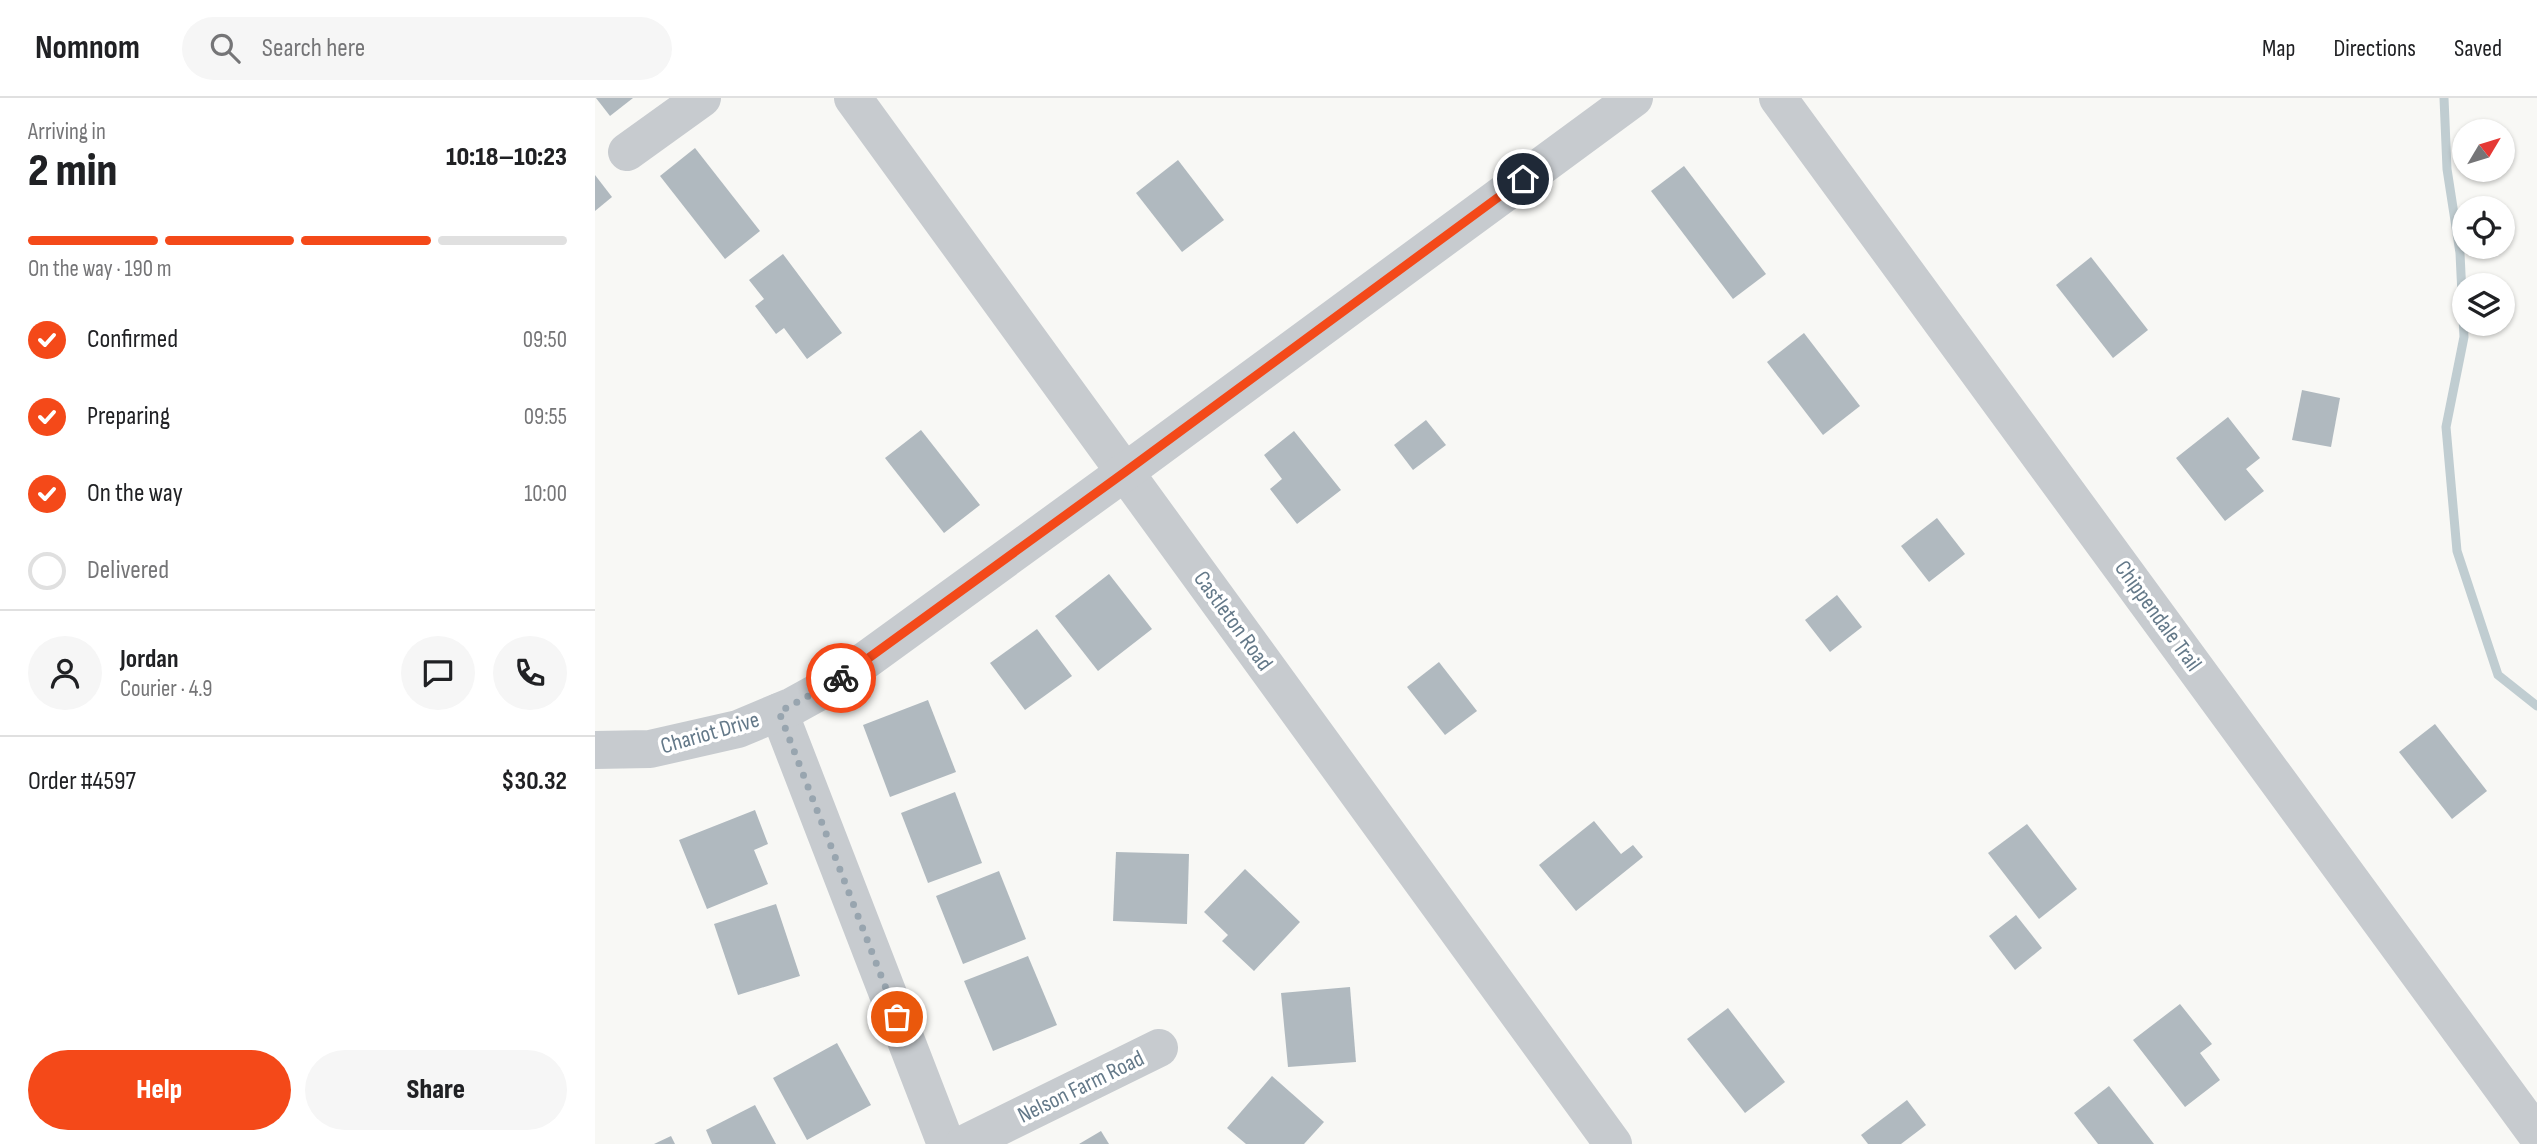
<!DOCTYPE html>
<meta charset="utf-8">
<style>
:root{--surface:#fff;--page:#f6f6f6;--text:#202124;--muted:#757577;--line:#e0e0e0;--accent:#f44919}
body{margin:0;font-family:"Sofia Sans Condensed",sans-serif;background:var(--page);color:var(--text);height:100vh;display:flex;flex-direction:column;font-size:26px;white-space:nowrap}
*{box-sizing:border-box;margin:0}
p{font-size:23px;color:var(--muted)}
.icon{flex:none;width:38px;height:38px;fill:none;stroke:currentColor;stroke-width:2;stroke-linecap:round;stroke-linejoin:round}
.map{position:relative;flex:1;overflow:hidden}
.side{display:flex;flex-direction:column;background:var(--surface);width:595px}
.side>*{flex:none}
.needle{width:46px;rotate:52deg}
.controls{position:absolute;left:1857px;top:21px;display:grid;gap:14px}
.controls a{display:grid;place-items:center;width:63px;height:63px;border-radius:50%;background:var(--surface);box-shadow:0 2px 5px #0004;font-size:35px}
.pin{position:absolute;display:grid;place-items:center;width:60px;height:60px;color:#fff;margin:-30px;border:4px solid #fff;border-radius:50%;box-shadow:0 2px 7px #0007}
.courier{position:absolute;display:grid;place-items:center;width:70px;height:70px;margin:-35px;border:5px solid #f44919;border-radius:50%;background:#fff;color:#222;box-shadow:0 2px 9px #0007}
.head em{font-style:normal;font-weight:800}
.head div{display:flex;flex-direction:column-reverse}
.head{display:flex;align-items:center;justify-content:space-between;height:119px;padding:0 28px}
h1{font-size:46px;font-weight:800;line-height:52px}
.bar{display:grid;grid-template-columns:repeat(4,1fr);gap:10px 7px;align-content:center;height:84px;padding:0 28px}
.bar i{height:9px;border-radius:5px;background:var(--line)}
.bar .active{background:var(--accent)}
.bar p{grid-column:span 4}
.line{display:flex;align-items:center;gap:18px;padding:0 28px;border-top:2px solid var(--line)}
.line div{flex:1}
.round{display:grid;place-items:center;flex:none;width:74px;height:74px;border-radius:37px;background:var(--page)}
ol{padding:0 28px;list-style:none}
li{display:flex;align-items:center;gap:21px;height:77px}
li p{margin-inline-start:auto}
li .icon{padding:7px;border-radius:50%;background:var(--accent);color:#fff;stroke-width:4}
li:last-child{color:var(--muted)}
li i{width:38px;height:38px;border:4px solid var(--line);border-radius:50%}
.button{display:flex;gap:14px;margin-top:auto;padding:14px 28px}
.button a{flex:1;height:80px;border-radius:42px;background:var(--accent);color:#fff;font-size:28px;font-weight:800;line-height:80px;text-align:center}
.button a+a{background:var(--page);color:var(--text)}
header{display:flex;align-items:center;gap:42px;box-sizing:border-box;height:98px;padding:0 35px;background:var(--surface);border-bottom:2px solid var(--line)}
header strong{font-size:33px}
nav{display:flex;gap:38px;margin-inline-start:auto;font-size:24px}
.search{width:490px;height:63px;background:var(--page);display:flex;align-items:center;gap:18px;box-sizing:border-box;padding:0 24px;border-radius:38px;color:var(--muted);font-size:26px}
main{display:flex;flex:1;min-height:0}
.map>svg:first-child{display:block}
</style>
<header>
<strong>Nomnom</strong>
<div class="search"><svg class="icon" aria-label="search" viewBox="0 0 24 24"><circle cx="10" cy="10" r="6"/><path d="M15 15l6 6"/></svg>Search here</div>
<nav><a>Map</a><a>Directions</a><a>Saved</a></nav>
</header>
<main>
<section class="side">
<div class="head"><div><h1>2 min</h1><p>Arriving in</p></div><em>10:18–10:23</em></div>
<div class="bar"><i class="active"></i><i class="active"></i><i class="active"></i><i></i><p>On the way · 190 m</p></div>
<ol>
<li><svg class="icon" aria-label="check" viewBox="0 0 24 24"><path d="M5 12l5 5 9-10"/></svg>Confirmed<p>09:50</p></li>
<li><svg class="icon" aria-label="check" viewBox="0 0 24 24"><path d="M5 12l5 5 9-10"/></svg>Preparing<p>09:55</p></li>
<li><svg class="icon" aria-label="check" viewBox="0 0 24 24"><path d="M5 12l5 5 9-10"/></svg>On the way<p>10:00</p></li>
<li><i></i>Delivered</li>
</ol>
<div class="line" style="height:126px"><a class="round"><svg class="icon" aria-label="person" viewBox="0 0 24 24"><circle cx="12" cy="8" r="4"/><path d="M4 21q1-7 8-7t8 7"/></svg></a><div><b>Jordan</b><p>Courier · 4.9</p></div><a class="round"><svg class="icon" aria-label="chat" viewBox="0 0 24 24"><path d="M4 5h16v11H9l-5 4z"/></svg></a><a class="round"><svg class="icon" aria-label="phone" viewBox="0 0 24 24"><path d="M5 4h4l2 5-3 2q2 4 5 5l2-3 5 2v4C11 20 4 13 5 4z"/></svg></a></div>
<div class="line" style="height:91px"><div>Order #4597</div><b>$30.32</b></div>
<div class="button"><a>Help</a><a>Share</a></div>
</section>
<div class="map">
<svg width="1942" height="1046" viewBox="0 0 1942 1046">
<rect width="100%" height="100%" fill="#f8f8f5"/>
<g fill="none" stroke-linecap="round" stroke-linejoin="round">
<path stroke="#c0cdd1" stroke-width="9" d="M 1849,0 L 1852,71 L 1865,155 L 1869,239 L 1851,329 L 1862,453 L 1903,577 L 1942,608"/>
</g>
<g fill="#b0b9bf">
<path d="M 1,0 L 38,0 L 15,18 Z"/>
<path d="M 100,50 L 165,133 L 130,161 L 65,78 Z"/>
<path d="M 583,62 L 629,122 L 587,154 L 541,95 Z"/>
<path d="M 1089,68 L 1171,176 L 1138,201 L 1056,93 Z"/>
<path d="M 0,77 L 17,99 L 0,113 Z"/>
<path d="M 188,156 L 247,235 L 212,261 L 189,230 L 181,236 L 160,208 L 169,201 L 154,182 Z"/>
<path d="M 1496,159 L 1553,232 L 1518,260 L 1461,187 Z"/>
<path d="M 1209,235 L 1265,308 L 1228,337 L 1172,264 Z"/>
<path d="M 1707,292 L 1745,300 L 1736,349 L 1697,342 Z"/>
<path d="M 1633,319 L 1665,360 L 1651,371 L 1669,393 L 1630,423 L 1581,360 Z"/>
<path d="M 831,322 L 851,347 L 818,372 L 799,347 Z"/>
<path d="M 326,332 L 385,407 L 349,435 L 290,360 Z"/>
<path d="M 699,333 L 746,392 L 702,426 L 675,391 L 687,381 L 669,357 Z"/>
<path d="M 1342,420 L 1370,456 L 1334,484 L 1306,448 Z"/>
<path d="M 514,476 L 557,531 L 503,573 L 460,518 Z"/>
<path d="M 1242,497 L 1267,529 L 1235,554 L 1210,522 Z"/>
<path d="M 442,531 L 477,578 L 430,612 L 395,565 Z"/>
<path d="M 844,564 L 882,613 L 850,637 L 812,589 Z"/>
<path d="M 333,602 L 361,674 L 295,699 L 268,627 Z"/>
<path d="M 1840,626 L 1892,693 L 1857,721 L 1804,654 Z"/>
<path d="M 360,694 L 387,765 L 333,785 L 306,715 Z"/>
<path d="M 160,712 L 173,746 L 159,752 L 173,786 L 112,811 L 84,742 Z"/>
<path d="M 999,723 L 1026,756 L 1038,747 L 1048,759 L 981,813 L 944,767 Z"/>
<path d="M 1432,726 L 1482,791 L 1444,821 L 1393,755 Z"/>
<path d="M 521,754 L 594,756 L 592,826 L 518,823 Z"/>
<path d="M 650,771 L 705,824 L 659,873 L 627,843 L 633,837 L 609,814 Z"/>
<path d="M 404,773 L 431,841 L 368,866 L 341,798 Z"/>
<path d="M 181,806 L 205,878 L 143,897 L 119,826 Z"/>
<path d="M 1421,817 L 1447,850 L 1420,872 L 1394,838 Z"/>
<path d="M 433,858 L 462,927 L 398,953 L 369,883 Z"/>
<path d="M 755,889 L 761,964 L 693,969 L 686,895 Z"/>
<path d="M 1585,906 L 1617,946 L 1605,955 L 1625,982 L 1590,1009 L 1538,942 Z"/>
<path d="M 1133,910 L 1190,984 L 1150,1015 L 1092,941 Z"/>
<path d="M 242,945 L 276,1007 L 212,1042 L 178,980 Z"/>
<path d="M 677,978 L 729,1024 L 709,1046 L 651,1046 L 632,1030 Z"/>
<path d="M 1514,988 L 1559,1046 L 1503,1046 L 1479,1015 Z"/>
<path d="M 1312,1002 L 1331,1027 L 1306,1046 L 1273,1046 L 1266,1037 Z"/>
<path d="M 160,1007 L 181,1046 L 117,1046 L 111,1032 Z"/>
<path d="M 506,1033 L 514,1046 L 484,1046 Z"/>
<path d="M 76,1038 L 80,1046 L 59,1046 Z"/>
</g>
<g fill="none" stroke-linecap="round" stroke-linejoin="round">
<g stroke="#c7cbcf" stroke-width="38">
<path d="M 258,0 L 1018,1046"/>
<path d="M 1183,0 L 1942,1037"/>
<path d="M 32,54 L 107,0"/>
<path d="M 184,614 L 351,1046"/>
<path d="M 0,652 L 55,651 L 143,631 L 198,608 L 238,586 L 530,374 L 1039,0"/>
<path d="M 369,1046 L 564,950"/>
</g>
</g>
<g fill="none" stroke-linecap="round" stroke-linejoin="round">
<path stroke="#98a5af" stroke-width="7" stroke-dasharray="0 12.6" d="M 246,580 L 184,614 L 302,919"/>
<path stroke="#f44919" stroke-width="9" d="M 246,580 L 530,374 L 928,81"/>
</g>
<g text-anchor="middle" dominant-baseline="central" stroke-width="7" stroke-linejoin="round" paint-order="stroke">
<g font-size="23" fill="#647989" stroke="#fff">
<text transform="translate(1563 518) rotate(54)">Chippendale Trail</text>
<text transform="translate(638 523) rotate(54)">Castleton Road</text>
<text transform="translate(115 635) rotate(-16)">Chariot Drive</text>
<text transform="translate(486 989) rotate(-26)">Nelson Farm Road</text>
</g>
</g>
</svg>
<div class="controls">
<a><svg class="needle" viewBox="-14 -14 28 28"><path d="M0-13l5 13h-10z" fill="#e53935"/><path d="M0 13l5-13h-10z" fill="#757577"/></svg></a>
<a><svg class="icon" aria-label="locate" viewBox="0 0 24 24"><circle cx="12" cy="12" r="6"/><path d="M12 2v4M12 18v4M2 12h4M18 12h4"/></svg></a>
<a><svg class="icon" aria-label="layers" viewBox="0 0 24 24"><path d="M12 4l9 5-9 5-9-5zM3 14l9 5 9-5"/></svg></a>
</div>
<div class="pin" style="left:302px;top:919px;background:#ea580c"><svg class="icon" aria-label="bag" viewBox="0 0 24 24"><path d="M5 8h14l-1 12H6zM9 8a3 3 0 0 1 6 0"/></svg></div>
<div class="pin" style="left:928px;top:81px;background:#1f2937"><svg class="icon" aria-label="home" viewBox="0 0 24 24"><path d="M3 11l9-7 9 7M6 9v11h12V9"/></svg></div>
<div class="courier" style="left:246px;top:580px"><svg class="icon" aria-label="bike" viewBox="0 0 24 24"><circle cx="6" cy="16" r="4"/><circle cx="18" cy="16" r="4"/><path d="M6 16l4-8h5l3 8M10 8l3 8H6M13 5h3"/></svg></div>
</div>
</main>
